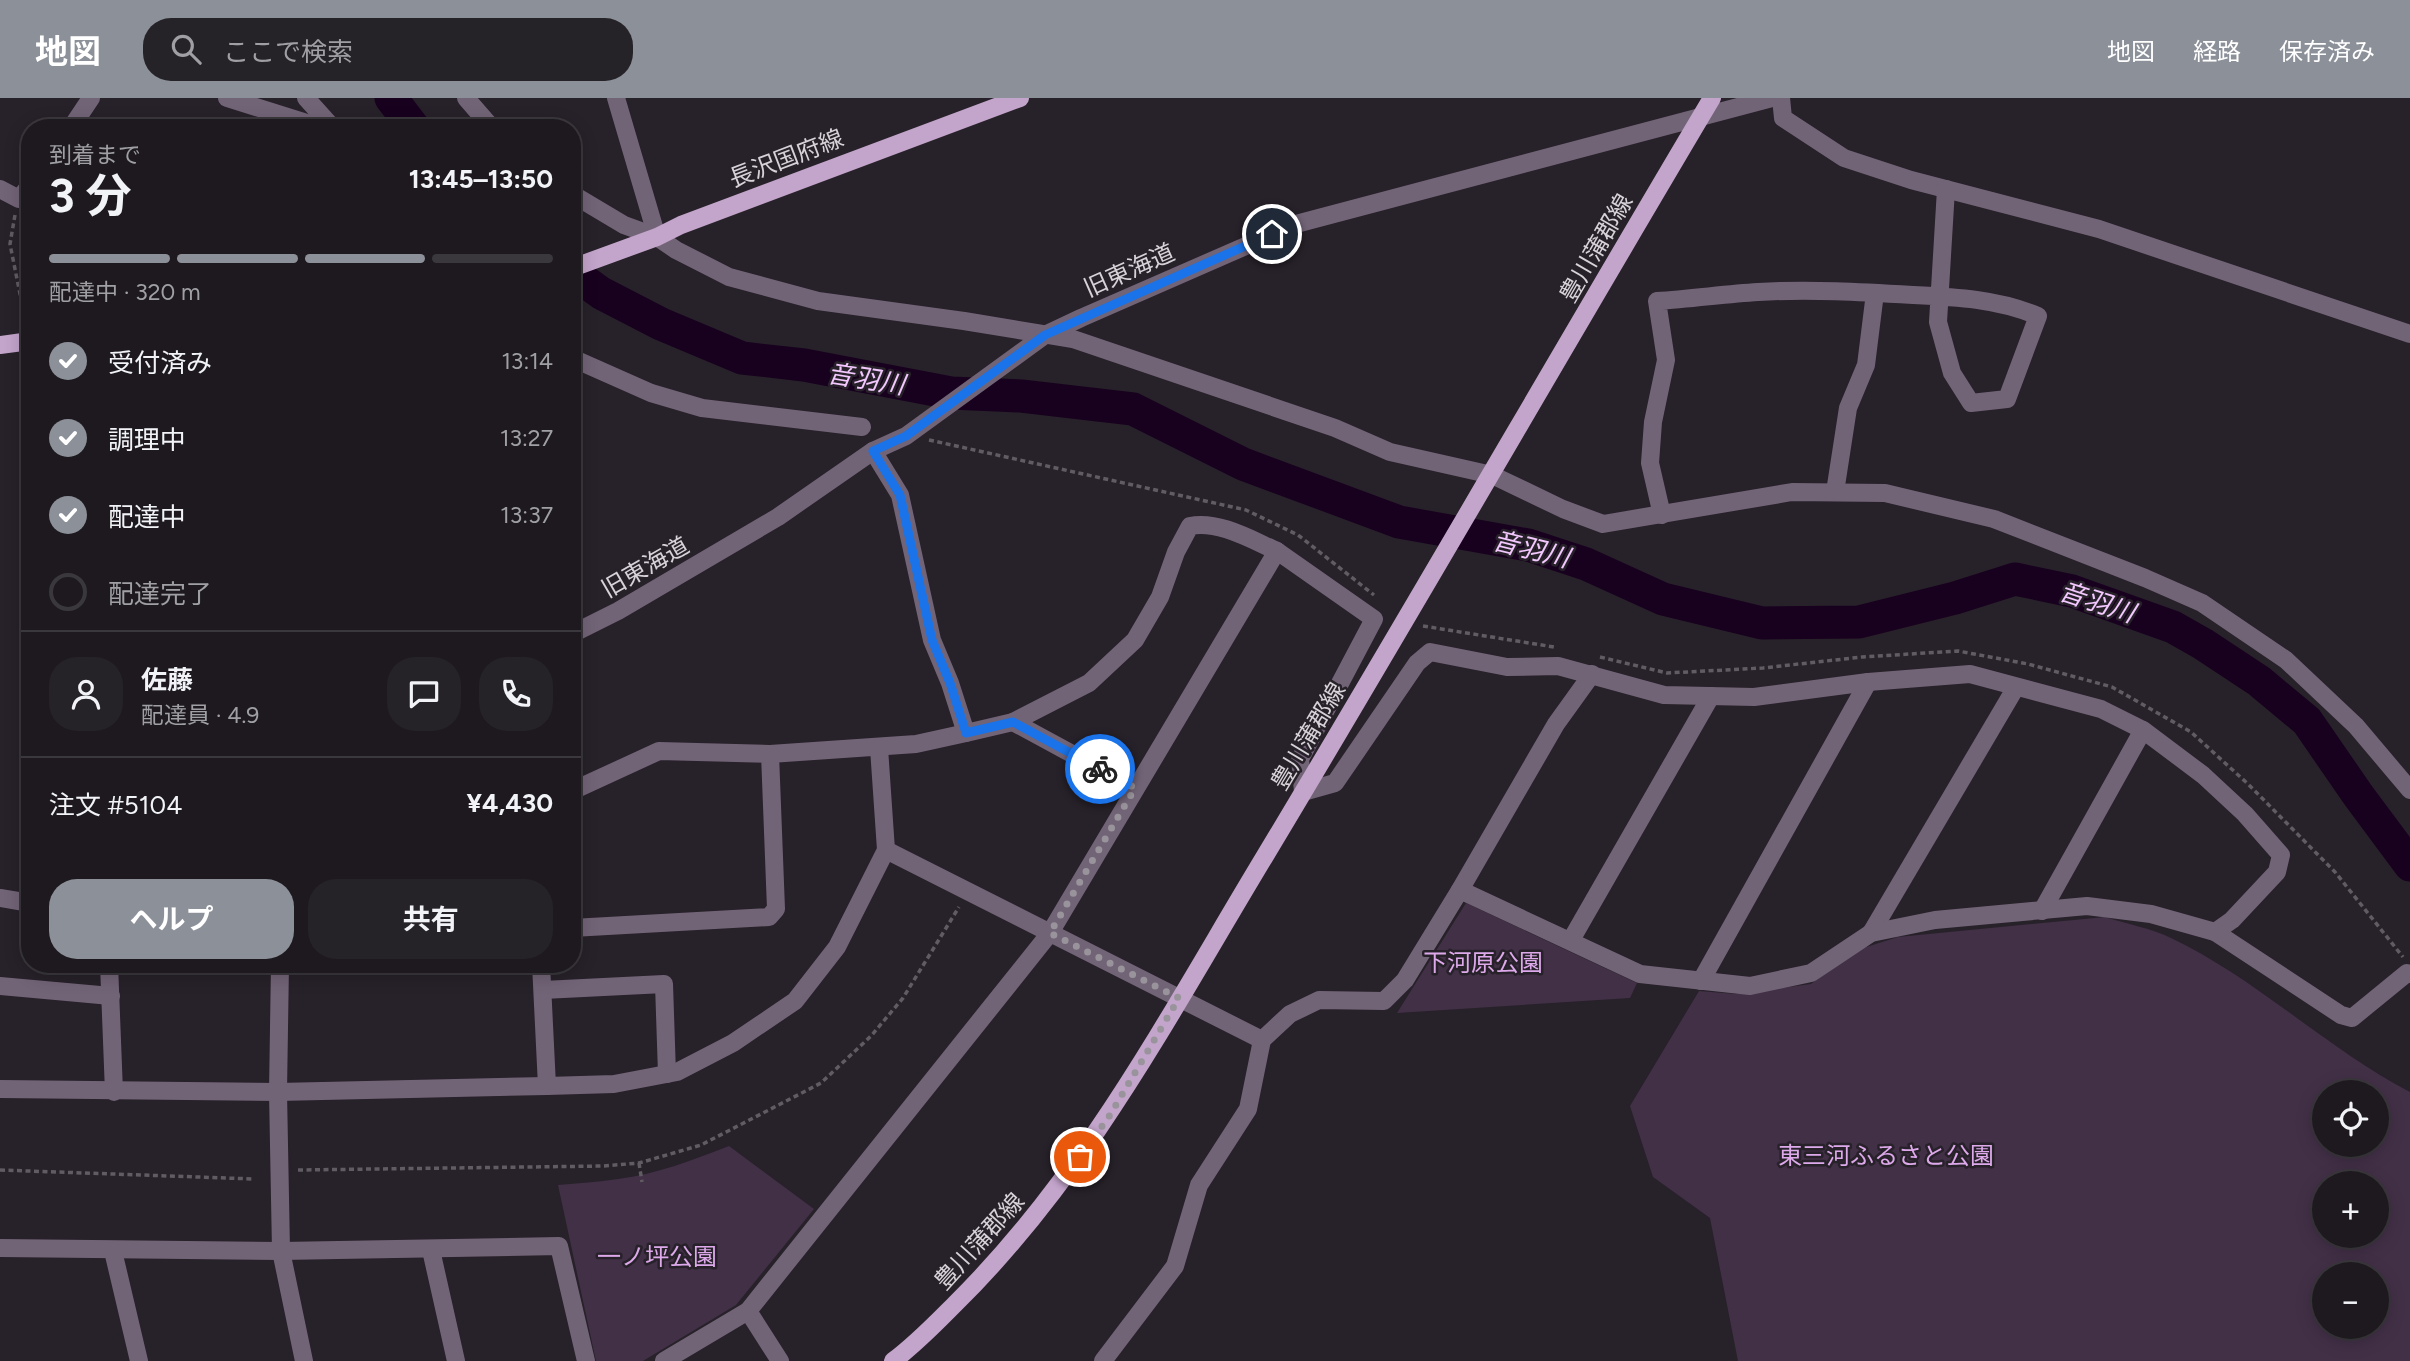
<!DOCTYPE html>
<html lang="ja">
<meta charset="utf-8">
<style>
:root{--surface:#1d191f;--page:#252228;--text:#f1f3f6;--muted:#a0a0a4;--line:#3b383d;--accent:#8c9099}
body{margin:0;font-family:Figtree,"Noto Sans JP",sans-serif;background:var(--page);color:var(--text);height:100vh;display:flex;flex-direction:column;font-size:26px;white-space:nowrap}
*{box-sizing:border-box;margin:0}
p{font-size:23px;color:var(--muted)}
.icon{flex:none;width:38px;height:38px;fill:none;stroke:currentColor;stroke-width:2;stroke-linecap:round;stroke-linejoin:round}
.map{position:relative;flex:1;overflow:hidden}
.details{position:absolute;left:21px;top:21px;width:560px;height:854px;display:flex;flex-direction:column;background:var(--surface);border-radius:28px;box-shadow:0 4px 18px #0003,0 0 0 2px var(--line)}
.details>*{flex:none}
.buttons{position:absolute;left:2312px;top:982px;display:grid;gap:14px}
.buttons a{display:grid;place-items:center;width:77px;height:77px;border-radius:50%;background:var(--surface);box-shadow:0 4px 18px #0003,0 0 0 2px var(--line);font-size:35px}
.pin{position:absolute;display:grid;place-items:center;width:60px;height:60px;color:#fff;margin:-30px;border:4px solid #fff;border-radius:50%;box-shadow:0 2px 7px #0007}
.courier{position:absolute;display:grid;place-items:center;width:70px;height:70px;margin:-35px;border:5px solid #1a73e8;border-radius:50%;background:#fff;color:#222;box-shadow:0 2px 9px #0007}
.head em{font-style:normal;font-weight:700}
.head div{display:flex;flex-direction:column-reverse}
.head{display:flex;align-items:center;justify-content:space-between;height:119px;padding:0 28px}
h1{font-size:46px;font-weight:700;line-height:52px}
.bar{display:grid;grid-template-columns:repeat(4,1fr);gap:10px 7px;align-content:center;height:84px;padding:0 28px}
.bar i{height:9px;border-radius:5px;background:var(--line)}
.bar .active{background:var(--accent)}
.bar p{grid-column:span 4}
.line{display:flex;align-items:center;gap:18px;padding:0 28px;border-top:2px solid var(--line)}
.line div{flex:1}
.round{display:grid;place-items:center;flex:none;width:74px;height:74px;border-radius:28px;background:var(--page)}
ol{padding:0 28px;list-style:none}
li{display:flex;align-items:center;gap:21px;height:77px}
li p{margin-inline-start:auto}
li .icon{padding:7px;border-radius:50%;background:var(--accent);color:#fff;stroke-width:4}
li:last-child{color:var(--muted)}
li i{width:38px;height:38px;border:4px solid var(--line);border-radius:50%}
.button{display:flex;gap:14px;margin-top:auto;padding:14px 28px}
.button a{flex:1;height:80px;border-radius:28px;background:var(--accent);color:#fff;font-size:28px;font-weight:700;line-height:80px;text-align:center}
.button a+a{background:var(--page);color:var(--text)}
header{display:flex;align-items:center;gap:42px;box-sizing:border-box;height:98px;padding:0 35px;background:var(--accent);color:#fff}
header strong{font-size:33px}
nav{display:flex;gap:38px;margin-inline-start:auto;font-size:24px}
.search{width:490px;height:63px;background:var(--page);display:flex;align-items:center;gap:18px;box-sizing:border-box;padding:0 24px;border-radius:28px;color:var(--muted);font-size:26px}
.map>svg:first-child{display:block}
</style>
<header>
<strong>地図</strong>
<div class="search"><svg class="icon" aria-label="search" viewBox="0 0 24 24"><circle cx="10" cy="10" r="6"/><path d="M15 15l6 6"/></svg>ここで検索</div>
<nav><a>地図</a><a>経路</a><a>保存済み</a></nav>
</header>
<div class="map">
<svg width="2410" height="1263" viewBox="0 0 2410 1263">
<rect width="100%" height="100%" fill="#272129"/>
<g fill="#423047" fill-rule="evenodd">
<path d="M 1466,805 L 1637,885 L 1630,900 L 1397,915 Z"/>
<path d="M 2105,819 C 2126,826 2151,830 2171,840 C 2257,881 2326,950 2410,994 L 2410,1263 L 1738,1263 L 1710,1120 L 1653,1079 L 1630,1008 L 1699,893 L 1736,896 L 1811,886 L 1857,852 L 1898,839 ZM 2324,994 L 2376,994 L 2376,1046 L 2324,1046 ZM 2324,1085 L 2376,1085 L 2376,1138 L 2324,1138 ZM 2324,1176 L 2376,1176 L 2376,1228 L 2324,1228 Z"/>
<path d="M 729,1048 L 814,1111 L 736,1207 L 643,1263 L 596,1263 L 558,1087 C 578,1085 598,1084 618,1081 C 657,1076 693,1062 729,1048 Z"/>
</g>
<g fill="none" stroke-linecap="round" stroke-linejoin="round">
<g stroke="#18001f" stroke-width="33">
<path d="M 391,0 L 414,30"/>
<path d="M 572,174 L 601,195 L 661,226 L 742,260 L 804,267 L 951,295 L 1021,298 L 1133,311 L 1243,366 L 1399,424 L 1528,447 L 1586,466 L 1663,501 L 1762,525 L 1859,524 L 1955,500 L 2015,481 L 2072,493 L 2173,529 L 2203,546 L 2259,583 L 2307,623 L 2358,697 L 2410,767"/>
</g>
<g stroke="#615b63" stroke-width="3.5" stroke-dasharray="5 3.5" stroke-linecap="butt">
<path d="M 15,117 L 10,146 L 26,226"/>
<path d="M 929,342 L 1246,412 L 1298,437 L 1374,497"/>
<path d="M 1423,528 L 1554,549"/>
<path d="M 1600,559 L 1667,575 L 1763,570 L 1862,559 L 1958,553 L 2028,566 L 2112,589 L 2191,634 L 2248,686 L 2335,774 L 2403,859"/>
<path d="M 639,1065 L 642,1084"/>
<path d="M 0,1072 L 254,1081"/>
<path d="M 298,1072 L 604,1068 L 639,1065 L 701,1047 L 821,985 L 871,938 L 903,900 L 959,809"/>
</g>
<g stroke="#726477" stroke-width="18">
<path d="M 227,0 L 323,30"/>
<path d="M 306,0 L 333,30"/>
<path d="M 466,0 L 492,30"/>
<path d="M 616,0 L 657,139"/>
<path d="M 1781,0 L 1783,20 L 1844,60 L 1911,82 L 2099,131 L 2410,236"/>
<path d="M 71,30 L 91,0"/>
<path d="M 0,91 L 19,101 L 30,87"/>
<path d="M 572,96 L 624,127 L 657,139 L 676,152 L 729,179 L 818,203 L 964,223 L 1073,241 L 1335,330 L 1390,354 L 1492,377 L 1563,411 L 1603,426 L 1792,394 L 1885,395 L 1994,421 L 2145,480 L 2202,505 L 2286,562 L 2356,628 L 2410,692"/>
<path d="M 572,260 L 651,295 L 702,310 L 862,329"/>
<path d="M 1835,394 L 1848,310 L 1866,267 L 1875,195"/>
<path d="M 1662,417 L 1650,365 L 1653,324 L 1666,262 L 1657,203 C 1691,201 1725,196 1758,194 C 1809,191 1862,194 1913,197 C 1955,199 1998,201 2038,218 L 2007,301 L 1971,305 L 1952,275 L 1938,224 L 1946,91"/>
<path d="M 572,536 L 618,513 L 778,419 L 873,353 L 906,338 L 1045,237 L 1081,220 L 1296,126 L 1772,0"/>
<path d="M 1013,624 L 1089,585 L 1135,542 L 1160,499 L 1176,454 L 1190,428 C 1218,422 1252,442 1277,453"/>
<path d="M 966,635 L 1013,624 L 1135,690"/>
<path d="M 770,656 L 916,646 L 966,635 L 950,585 L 932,542 L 900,397 L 873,353"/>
<path d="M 572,693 L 659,653 L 770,656 L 776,811 L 769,819 L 572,830"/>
<path d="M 886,752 L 1262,942"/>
<path d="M 0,800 L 30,805"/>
<path d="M 2042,813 L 2143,632"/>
<path d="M 2215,834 L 2341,917 L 2352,920 L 2407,875 L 2410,876"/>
<path d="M 1871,835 L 2016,589"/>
<path d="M 1571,842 L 1711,598"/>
<path d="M 109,866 L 114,994"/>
<path d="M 280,866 L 278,994 L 281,1153 L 304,1263"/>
<path d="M 541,866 L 547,988"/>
<path d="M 1701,883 L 1868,584"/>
<path d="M 0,888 L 111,898"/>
<path d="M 543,892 L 664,886 L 667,976"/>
<path d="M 0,991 L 278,994 L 547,988 L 614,986 L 677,974 L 733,945 L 795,903 L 837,849 L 886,752 L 879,650"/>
<path d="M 0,1150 L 281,1153 L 559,1148 L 586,1263"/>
<path d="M 431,1152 L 456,1263"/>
<path d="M 113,1153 L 139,1263"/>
<path d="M 748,1213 L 780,1263"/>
<path d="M 664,1263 L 748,1213 L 1050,835 L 1277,453 L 1374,521 L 1300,661 L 1303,694 L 1335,685 L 1417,565 L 1430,554 L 1507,569 L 1558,568 L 1664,597 L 1754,599 L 1868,584 L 1970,576 L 2101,611 L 2143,632 L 2203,677 L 2245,716 L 2281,757 L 2277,774 L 2232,822 L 2215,834 L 2151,816 L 2087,808 L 1935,822 L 1871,835 L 1811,875 L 1750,888 L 1640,876 L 1460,792"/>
<path d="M 1103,1263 L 1175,1168 L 1199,1087 L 1248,1011 L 1262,942 L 1290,916 L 1319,902 L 1384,903 L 1405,882 L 1460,792 L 1556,626 L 1592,576"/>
</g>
<g stroke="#c3a4cb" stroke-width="18">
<path d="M 572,170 L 657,139 L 681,127 L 1020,0"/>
<path d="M 0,247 L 30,243"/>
<path d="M 893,1263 C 916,1246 935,1226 955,1206 C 1086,1077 1170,915 1265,758 C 1416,507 1562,252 1712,0"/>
</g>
</g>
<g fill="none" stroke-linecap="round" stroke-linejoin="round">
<path stroke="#99949b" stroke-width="7" stroke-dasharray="0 12.6" d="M 1080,1059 L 1110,1017 L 1179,900 L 1050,835 L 1135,690 L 1100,671"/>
<path stroke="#1a73e8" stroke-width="9" d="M 1100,671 L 1013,624 L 966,635 L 950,585 L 932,542 L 900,397 L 873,353 L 906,338 L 1045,237 L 1272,136"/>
</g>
<g text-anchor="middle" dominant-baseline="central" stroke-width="5" stroke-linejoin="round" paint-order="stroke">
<g font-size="24" fill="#d7d2d8" stroke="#272129">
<text transform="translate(786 60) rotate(-21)">長沢国府線</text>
<text transform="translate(1596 150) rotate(-60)">豊川蒲郡線</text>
<text transform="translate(1129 172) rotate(-24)">旧東海道</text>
<text transform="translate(645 469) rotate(-30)">旧東海道</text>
<text transform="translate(1308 638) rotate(-59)">豊川蒲郡線</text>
<text transform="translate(979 1143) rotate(-48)">豊川蒲郡線</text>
</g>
<g font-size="24" fill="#dda9eb" stroke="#272129">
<text x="1483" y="864">下河原公園</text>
<text x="1886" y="1057">東三河ふるさと公園</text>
<text x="657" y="1158">一ノ坪公園</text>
</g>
<g font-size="26" font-style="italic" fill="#f2c8fe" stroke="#272129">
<text transform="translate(866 281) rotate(9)">音羽川</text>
<text transform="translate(1531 451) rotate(14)">音羽川</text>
<text transform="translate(2097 504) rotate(18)">音羽川</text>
</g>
</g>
</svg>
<div class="buttons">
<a><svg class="icon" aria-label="locate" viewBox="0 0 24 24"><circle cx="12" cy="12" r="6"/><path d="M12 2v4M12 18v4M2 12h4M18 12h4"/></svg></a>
<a>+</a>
<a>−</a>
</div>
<div class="pin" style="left:1080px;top:1059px;background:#ea580c"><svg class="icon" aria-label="bag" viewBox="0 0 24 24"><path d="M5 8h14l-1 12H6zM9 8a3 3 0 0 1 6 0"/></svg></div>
<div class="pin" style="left:1272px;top:136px;background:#1f2937"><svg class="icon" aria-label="home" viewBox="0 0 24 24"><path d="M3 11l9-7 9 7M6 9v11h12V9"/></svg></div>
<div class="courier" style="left:1100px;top:671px"><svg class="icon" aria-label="bike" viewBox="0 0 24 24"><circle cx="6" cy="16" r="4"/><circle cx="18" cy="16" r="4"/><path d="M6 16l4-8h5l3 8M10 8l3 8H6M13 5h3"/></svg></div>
<section class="details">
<div class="head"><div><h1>3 分</h1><p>到着まで</p></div><em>13:45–13:50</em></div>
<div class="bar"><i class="active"></i><i class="active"></i><i class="active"></i><i></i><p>配達中 · 320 m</p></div>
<ol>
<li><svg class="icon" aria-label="check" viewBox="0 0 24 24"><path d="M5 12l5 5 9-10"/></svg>受付済み<p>13:14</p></li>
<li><svg class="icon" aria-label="check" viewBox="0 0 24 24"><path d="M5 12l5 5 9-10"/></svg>調理中<p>13:27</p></li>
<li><svg class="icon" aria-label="check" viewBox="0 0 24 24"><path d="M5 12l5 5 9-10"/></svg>配達中<p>13:37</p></li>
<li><i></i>配達完了</li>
</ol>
<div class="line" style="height:126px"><a class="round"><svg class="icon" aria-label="person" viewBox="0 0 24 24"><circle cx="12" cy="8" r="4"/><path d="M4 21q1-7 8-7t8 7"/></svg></a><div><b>佐藤</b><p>配達員 · 4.9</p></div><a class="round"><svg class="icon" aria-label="chat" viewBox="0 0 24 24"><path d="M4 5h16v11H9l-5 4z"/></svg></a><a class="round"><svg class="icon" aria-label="phone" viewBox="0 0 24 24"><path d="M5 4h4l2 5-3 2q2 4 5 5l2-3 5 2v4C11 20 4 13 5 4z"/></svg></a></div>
<div class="line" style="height:91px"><div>注文 #5104</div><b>¥4,430</b></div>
<div class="button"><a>ヘルプ</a><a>共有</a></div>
</section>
</div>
